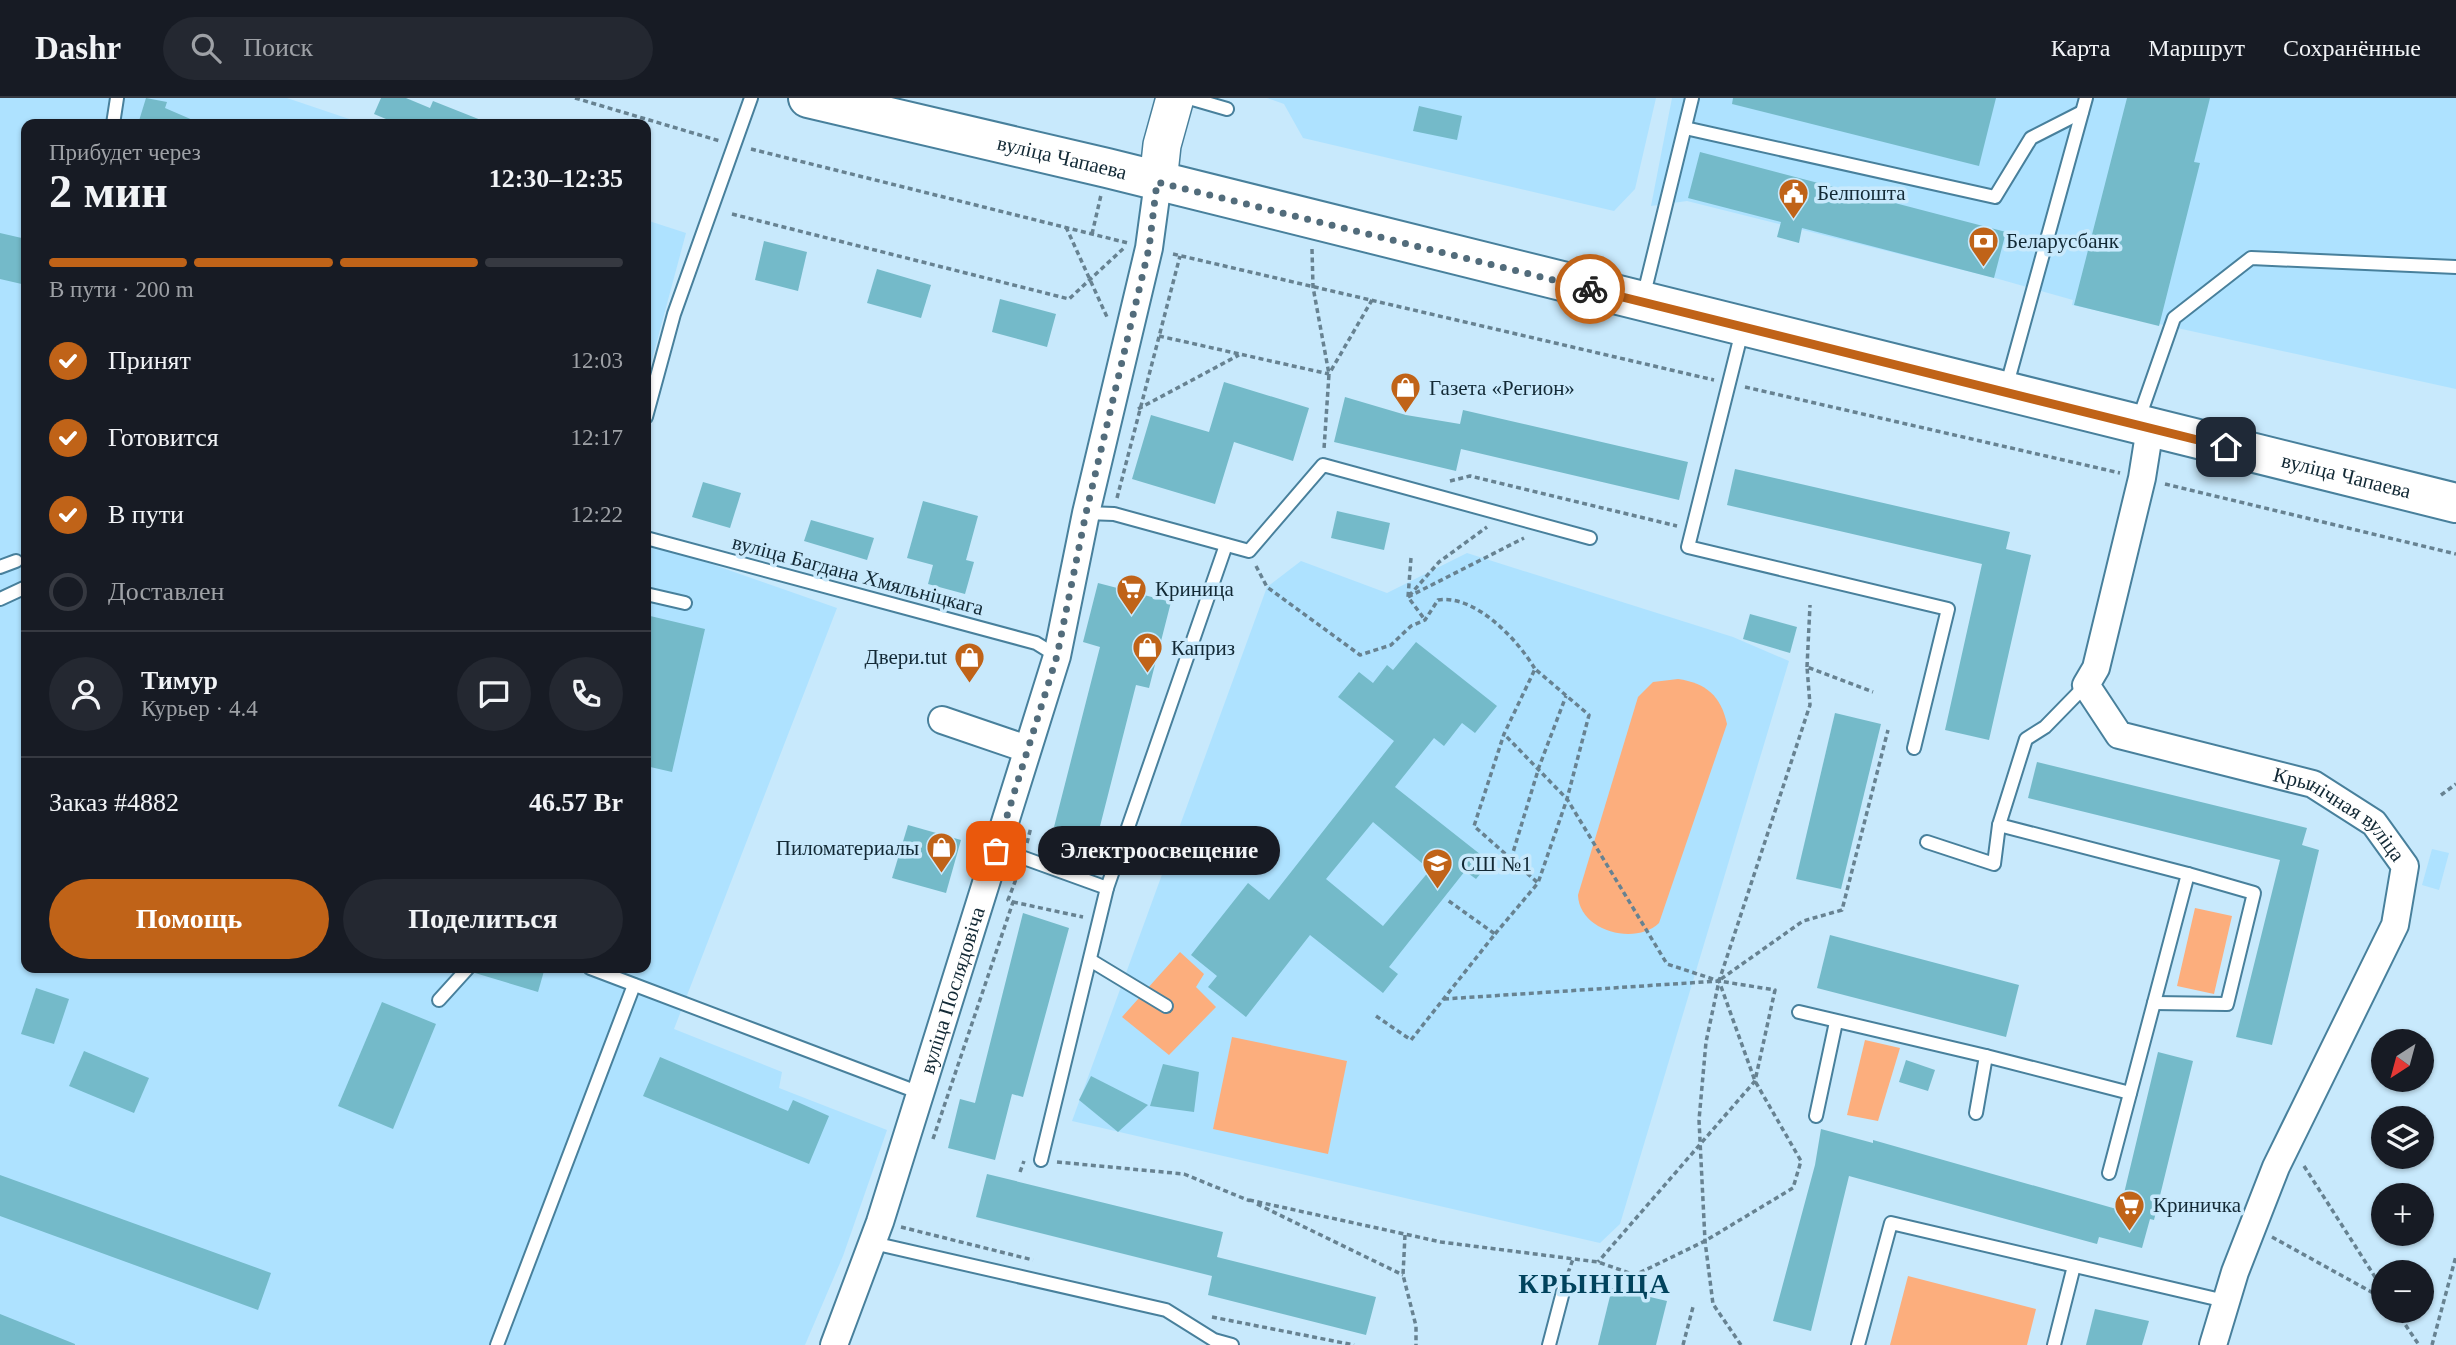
<!DOCTYPE html>
<html lang="ru">
<meta charset="utf-8">
<style>
:root{--surface:#171b24;--page:#242831;--text:#f1f3f6;--muted:#9ea1a6;--line:#363941;--accent:#c06318}
body{margin:0;font-family:"Times New Roman",serif;background:var(--page);color:var(--text);height:100vh;display:flex;flex-direction:column;font-size:26px;white-space:nowrap}
*{box-sizing:border-box;margin:0}
p{font-size:23px;color:var(--muted)}
.icon{flex:none;width:38px;height:38px;fill:none;stroke:currentColor;stroke-width:2;stroke-linecap:round;stroke-linejoin:round}
.map{position:relative;flex:1;overflow:hidden}
.panel{position:absolute;left:21px;top:21px;width:630px;height:854px;display:flex;flex-direction:column;background:var(--surface);border-radius:14px;box-shadow:0 2px 5px #0004}
.panel>*{flex:none}
.needle{width:46px;rotate:216deg}
.buttons{position:absolute;left:2371px;top:931px;display:grid;gap:14px}
.buttons a{display:grid;place-items:center;width:63px;height:63px;border-radius:50%;background:var(--surface);box-shadow:0 2px 5px #0004;font-size:35px}
.pin{position:absolute;display:grid;place-items:center;width:60px;height:60px;color:#fff;margin:-30px;border-radius:14px;box-shadow:0 4px 10px #0006}
.courier{position:absolute;display:grid;place-items:center;width:70px;height:70px;margin:-35px;border:5px solid #c06318;border-radius:50%;background:#fff;color:#222;box-shadow:0 2px 9px #0007}
.bubble{position:absolute;height:49px;border-radius:24px;background:var(--surface);box-shadow:0 2px 5px #0004;font-size:23px;font-weight:700;line-height:49px;text-align:center}
.head em{font-style:normal;font-weight:700}
.head div{display:flex;flex-direction:column-reverse}
.head{display:flex;align-items:center;justify-content:space-between;height:119px;padding:0 28px}
h1{font-size:46px;font-weight:700;line-height:52px}
.bar{display:grid;grid-template-columns:repeat(4,1fr);gap:10px 7px;align-content:center;height:84px;padding:0 28px}
.bar i{height:9px;border-radius:5px;background:var(--line)}
.bar .active{background:var(--accent)}
.bar p{grid-column:span 4}
.line{display:flex;align-items:center;gap:18px;padding:0 28px;border-top:2px solid var(--line)}
.line div{flex:1}
.round{display:grid;place-items:center;flex:none;width:74px;height:74px;border-radius:37px;background:var(--page)}
ol{padding:0 28px;list-style:none}
li{display:flex;align-items:center;gap:21px;height:77px}
li p{margin-inline-start:auto}
li .icon{padding:7px;border-radius:50%;background:var(--accent);color:#fff;stroke-width:4}
li:last-child{color:var(--muted)}
li i{width:38px;height:38px;border:4px solid var(--line);border-radius:50%}
.action{display:flex;gap:14px;margin-top:auto;padding:14px 28px}
.action a{flex:1;height:80px;border-radius:42px;background:var(--accent);color:#fff;font-size:28px;font-weight:700;line-height:80px;text-align:center}
.action a+a{background:var(--page);color:var(--text)}
header{display:flex;align-items:center;gap:42px;box-sizing:border-box;height:98px;padding:0 35px;background:var(--surface);border-bottom:2px solid var(--line)}
header strong{font-size:33px}
nav{display:flex;gap:38px;margin-inline-start:auto;font-size:24px}
.search{width:490px;height:63px;background:var(--page);display:flex;align-items:center;gap:18px;box-sizing:border-box;padding:0 24px;border-radius:38px;color:var(--muted);font-size:26px}
.map>svg:first-child{display:block}
</style>
<header>
<strong>Dashr</strong>
<div class="search"><svg class="icon" aria-label="search" viewBox="0 0 24 24"><circle cx="10" cy="10" r="6"/><path d="M15 15l6 6"/></svg>Поиск</div>
<nav><a>Карта</a><a>Маршрут</a><a>Сохранённые</a></nav>
</header>
<div class="map">
<svg width="2456" height="1247" viewBox="0 0 2456 1247">
<rect width="100%" height="100%" fill="#c8e9fc"/>
<g fill="#aee2ff">
<path d="M 0,0 L 287,0 L 364,26 L 26,26 L 26,870 L 646,870 L 646,443 L 837,510 L 674,931 L 782,974 L 779,990 L 887,1032 L 843,1158 L 805,1247 L 0,1247 Z"/>
<path d="M 1267,0 L 1656,0 L 1635,91 L 1614,113 L 1303,40 L 1284,6 Z"/>
<path d="M 1672,0 L 2456,0 L 2456,291 L 2072,207 L 2073,202 L 1995,180 L 1687,103 L 1651,108 Z"/>
<path d="M 646,122 L 686,135 L 646,284 Z"/>
<path d="M 1467,455 L 1733,539 L 1789,563 L 1620,1126 L 1600,1145 L 1072,1023 L 1267,489 L 1301,463 L 1387,495 Z"/>
<path d="M 2432,751 L 2449,755 L 2439,792 L 2422,787 Z"/>
</g>
<g fill="#fcae7d">
<path d="M 1678,581 C 1706,585 1721,598 1727,626 L 1659,825 C 1635,848 1579,833 1578,797 L 1638,599 L 1653,584 Z"/>
<path d="M 2195,810 L 2232,818 L 2214,896 L 2177,888 Z"/>
<path d="M 1180,854 L 1204,876 L 1196,889 L 1216,909 L 1169,957 L 1122,919 Z"/>
<path d="M 1232,939 L 1347,963 L 1328,1056 L 1213,1031 Z"/>
<path d="M 1865,942 L 1900,950 L 1878,1023 L 1847,1017 Z"/>
<path d="M 1908,1178 L 2036,1211 L 2027,1247 L 1890,1247 Z"/>
</g>
<g fill="#74bac9" fill-rule="evenodd">
<path d="M 146,0 L 167,4 L 165,10 L 202,26 L 138,26 Z"/>
<path d="M 381,0 L 406,0 L 430,10 L 433,3 L 491,26 L 398,26 L 374,16 Z"/>
<path d="M 1733,0 L 1996,0 L 1979,68 L 1732,6 Z"/>
<path d="M 2127,0 L 2210,0 L 2194,64 L 2200,65 L 2159,228 L 2074,207 Z"/>
<path d="M 1419,8 L 1462,18 L 1457,42 L 1413,33 Z"/>
<path d="M 1700,54 L 2006,134 L 1994,180 L 1802,130 L 1799,145 L 1777,139 L 1781,124 L 1688,100 Z"/>
<path d="M 0,135 L 26,141 L 26,187 L 0,181 Z"/>
<path d="M 764,143 L 807,154 L 798,193 L 755,182 Z"/>
<path d="M 877,171 L 931,187 L 921,220 L 867,205 Z"/>
<path d="M 1000,201 L 1056,216 L 1047,249 L 992,234 Z"/>
<path d="M 1224,284 L 1309,310 L 1293,363 L 1234,344 L 1215,406 L 1132,381 L 1151,317 L 1209,334 Z"/>
<path d="M 1345,299 L 1406,317 L 1460,326 L 1463,312 L 1688,364 L 1679,402 L 1461,351 L 1456,373 L 1334,344 Z"/>
<path d="M 1735,371 L 2010,434 L 2006,451 L 2031,457 L 1989,642 L 1945,632 L 1982,466 L 1727,407 Z"/>
<path d="M 703,384 L 741,395 L 730,430 L 692,419 Z"/>
<path d="M 923,403 L 978,418 L 966,462 L 974,464 L 965,496 L 928,486 L 933,467 L 907,460 Z"/>
<path d="M 1337,413 L 1390,425 L 1384,452 L 1331,440 Z"/>
<path d="M 811,422 L 874,440 L 867,462 L 804,443 Z"/>
<path d="M 1098,485 L 1171,504 L 1149,590 L 1136,587 L 1097,740 L 1054,729 L 1100,549 L 1083,544 Z"/>
<path d="M 1750,516 L 1797,529 L 1790,555 L 1743,541 Z"/>
<path d="M 646,517 L 705,531 L 672,674 L 646,668 Z"/>
<path d="M 1416,544 L 1497,608 L 1475,635 L 1462,625 L 1444,648 L 1434,640 L 1395,689 L 1490,764 L 1476,781 L 1465,773 L 1389,869 L 1398,876 L 1383,895 L 1310,837 L 1246,919 L 1208,889 L 1217,878 L 1191,857 L 1248,785 L 1269,802 L 1394,643 L 1338,599 L 1359,574 L 1373,585 L 1387,567 L 1393,572 ZM 1373,724 L 1430,772 L 1383,828 L 1326,781 Z"/>
<path d="M 1835,615 L 1881,626 L 1841,791 L 1796,781 Z"/>
<path d="M 2037,664 L 2307,730 L 2302,747 L 2319,752 L 2272,947 L 2236,939 L 2280,762 L 2028,700 Z"/>
<path d="M 908,727 L 961,742 L 946,795 L 892,780 Z"/>
<path d="M 1023,815 L 1069,830 L 1023,999 L 1012,996 L 995,1062 L 948,1050 L 960,1001 L 975,1005 Z"/>
<path d="M 1830,837 L 2019,887 L 2006,939 L 1817,890 Z"/>
<path d="M 477,870 L 534,870 L 544,873 L 538,894 L 475,875 Z"/>
<path d="M 36,890 L 69,901 L 54,946 L 21,936 Z"/>
<path d="M 382,904 L 436,926 L 393,1031 L 338,1008 Z"/>
<path d="M 84,953 L 149,980 L 134,1015 L 69,988 Z"/>
<path d="M 2158,954 L 2193,963 L 2154,1122 L 2150,1121 L 2142,1150 L 2099,1139 L 2097,1146 L 1849,1078 L 1811,1233 L 1773,1223 L 1815,1067 L 1821,1031 L 1873,1045 L 1873,1042 L 2120,1112 Z"/>
<path d="M 660,959 L 788,1013 L 793,1002 L 829,1018 L 809,1066 L 643,998 Z"/>
<path d="M 1906,962 L 1935,972 L 1928,993 L 1899,984 Z"/>
<path d="M 1163,966 L 1199,974 L 1194,1014 L 1150,1008 Z"/>
<path d="M 1091,978 L 1148,1007 L 1118,1034 L 1079,1002 Z"/>
<path d="M 987,1076 L 1223,1134 L 1217,1159 L 1376,1199 L 1366,1237 L 1208,1197 L 1212,1178 L 976,1119 Z"/>
<path d="M 0,1077 L 271,1175 L 258,1212 L 0,1118 Z"/>
<path d="M 1612,1190 L 1667,1203 L 1656,1247 L 1598,1247 Z"/>
<path d="M 2095,1211 L 2149,1223 L 2142,1247 L 2086,1247 Z"/>
<path d="M 0,1216 L 75,1246 L 75,1247 L 0,1247 Z"/>
</g>
<g fill="none" stroke-linecap="round" stroke-linejoin="round">
<defs>
<g id="lane">
<path d="M 1189,0 L 1227,11"/>
<path d="M 113,26 L 117,0"/>
<path d="M 1685,30 L 1995,99 L 2031,40 L 2082,14"/>
<path d="M 1643,200 L 1692,0"/>
<path d="M 1742,233 L 1688,449 L 1948,511 L 1914,650"/>
<path d="M 2006,290 L 2086,0"/>
<path d="M 646,319 L 674,216 L 751,0"/>
<path d="M 2138,323 L 2174,220 L 2251,160 L 2456,169"/>
<path d="M 1086,415 L 1114,416 L 1249,453 L 1323,367 L 1590,440"/>
<path d="M 646,440 L 1036,545 L 1057,558"/>
<path d="M 0,469 L 16,463"/>
<path d="M 646,496 L 685,505"/>
<path d="M 0,501 L 26,489"/>
<path d="M 2086,587 L 2045,629 L 2026,641 L 1999,727 L 2188,776 L 2109,1075"/>
<path d="M 1927,744 L 1994,766 L 1999,727"/>
<path d="M 996,753 L 1024,760 L 1107,790 L 1041,1062"/>
<path d="M 1107,790 L 1226,447"/>
<path d="M 1090,862 L 1166,908"/>
<path d="M 590,870 L 920,995"/>
<path d="M 439,902 L 468,870"/>
<path d="M 2154,905 L 2227,906 L 2254,795 L 2188,776"/>
<path d="M 1799,914 L 1986,958"/>
<path d="M 1976,1015 L 1986,958 L 2130,995"/>
<path d="M 1816,1018 L 1836,924"/>
<path d="M 873,1145 L 1166,1212 L 1214,1242 L 1232,1247"/>
<path d="M 497,1247 L 634,887"/>
<path d="M 1549,1247 L 1564,1190"/>
<path d="M 1858,1247 L 1891,1125 L 2225,1203"/>
<path d="M 2054,1247 L 2074,1168"/>
</g>
<g id="street">
<path id="s1" d="M 2150,330 L 2142,380 L 2096,570 L 2086,587 L 2119,637 L 2313,686 L 2374,725 L 2405,768 L 2395,827 L 2276,1069 L 2235,1174 L 2213,1247"/>
<path d="M 942,622 L 1027,651"/>
<path id="s2" d="M 834,1247 L 880,1124 L 1057,558 L 1086,415 L 1149,150 L 1158,84"/>
</g>
<path id="secondary" d="M 1158,84 L 1162,47 L 1175,0"/>
<g id="primary">
<path id="s3" d="M 808,0 L 1107,70 L 2456,405"/>
</g>
</defs>
<use href="#lane" stroke="#48809c" stroke-width="16"/>
<use href="#street" stroke="#48809c" stroke-width="30"/>
<use href="#secondary" stroke="#48809c" stroke-width="40"/>
<use href="#primary" stroke="#48809c" stroke-width="42"/>
<g stroke="#678291" stroke-width="3.5" stroke-dasharray="5 3.5" stroke-linecap="butt">
<path d="M 575,0 L 720,43"/>
<path d="M 751,51 L 1128,145"/>
<path d="M 732,116 L 1069,201 L 1125,149"/>
<path d="M 1066,129 L 1107,219"/>
<path d="M 1092,136 L 1101,97"/>
<path d="M 1312,151 L 1313,189 L 1329,276 L 1324,351"/>
<path d="M 1173,156 L 1714,282"/>
<path d="M 1159,238 L 1329,276 L 1372,202"/>
<path d="M 1745,289 L 2120,375"/>
<path d="M 1138,311 L 1239,257"/>
<path d="M 1450,383 L 1470,378 L 1677,428"/>
<path d="M 2165,386 L 2456,456"/>
<path d="M 1117,400 L 1180,158"/>
<path d="M 1411,460 L 1408,499 L 1425,522"/>
<path d="M 1256,468 L 1267,489 L 1360,557 L 1391,547 L 1411,528 L 1425,522 L 1438,502 C 1475,496 1518,542 1535,571"/>
<path d="M 1409,498 L 1439,464 L 1487,429"/>
<path d="M 1408,499 L 1524,440"/>
<path d="M 1807,569 L 1810,507"/>
<path d="M 2441,697 L 2456,686"/>
<path d="M 1027,745 L 1031,729"/>
<path d="M 1511,761 L 1539,669 L 1566,598"/>
<path d="M 1013,804 L 1083,819"/>
<path d="M 1495,836 L 1538,785 L 1474,728 L 1504,636 L 1535,571 L 1589,617 L 1567,701 L 1538,785"/>
<path d="M 1721,881 L 1803,823 L 1842,812 L 1888,632"/>
<path d="M 1444,901 L 1719,883 L 1775,892 L 1755,983 L 1598,1164"/>
<path d="M 1376,918 L 1411,942 L 1495,836 L 1446,801"/>
<path d="M 933,1041 L 1013,804 L 1008,802 L 1018,776"/>
<path d="M 1057,1064 L 1184,1076 L 1250,1103"/>
<path d="M 2304,1068 L 2384,1193"/>
<path d="M 1020,1074 L 1024,1063"/>
<path d="M 1249,1102 L 1441,1144 L 1598,1164 L 1635,1177 L 1705,1143 L 1793,1090 L 1801,1063 L 1755,983 L 1719,883 L 1667,866 L 1567,701 L 1504,636"/>
<path d="M 1257,1106 L 1403,1177"/>
<path d="M 901,1129 L 1033,1162"/>
<path d="M 1405,1137 L 1403,1177 L 1416,1228 L 1416,1247"/>
<path d="M 2272,1139 L 2384,1201"/>
<path d="M 1568,1175 L 1573,1161"/>
<path d="M 2396,1213 L 2419,1247"/>
<path d="M 1212,1219 L 1354,1247"/>
<path d="M 1683,1247 L 1693,1209"/>
<path d="M 1741,1247 L 1713,1206 L 1705,1143 L 1699,1022 L 1706,944 L 1719,883 L 1810,607 L 1807,569 L 1873,594"/>
<path d="M 2432,1247 L 2456,1158"/>
</g>
<use href="#lane" stroke="#fff" stroke-width="12"/>
<use href="#street" stroke="#fff" stroke-width="26"/>
<use href="#secondary" stroke="#fff" stroke-width="37"/>
<use href="#primary" stroke="#fff" stroke-width="38"/>
</g>
<g fill="none" stroke-linecap="round" stroke-linejoin="round">
<path stroke="#526c7b" stroke-width="7" stroke-dasharray="0 12.6" d="M 996,753 L 1057,558 L 1086,415 L 1149,150 L 1157,84 L 1590,191"/>
<path stroke="#c06318" stroke-width="9" d="M 1590,191 L 2226,349"/>
</g>
<defs>
<symbol id="civic-pin" viewBox="-11 -11 22 30"><path d="M0 17L-7.5 6A9.5 9.5 0 1 1 7.5 6Z" fill="#c06318" stroke="#c8e9fc"/><path d="M-.6-6.5H3V-4.5H.6V-3L4-1V1h2V6H-6V1h2V-1L-.6-3ZM-1.2 2.5V6h2.4V2.5Z" fill="#fff"/></symbol>
<symbol id="bank-pin" viewBox="-11 -11 22 30"><path d="M0 17L-7.5 6A9.5 9.5 0 1 1 7.5 6Z" fill="#c06318" stroke="#c8e9fc"/><path d="M-6-4H6V4H-6ZM0-2.3a2.3 2.3 0 1 0 0 4.6a2.3 2.3 0 1 0 0-4.6Z" fill="#fff"/></symbol>
<symbol id="shop-pin" viewBox="-11 -11 22 30"><path d="M0 17L-7.5 6A9.5 9.5 0 1 1 7.5 6Z" fill="#c06318" stroke="#c8e9fc"/><path d="M-5-2.5h2.3a2.7 3.5 0 0 1 5.4 0H5L5.5 6h-11ZM-1.5-2.5h3a1.5 2.3 0 0 0-3 0Z" fill="#fff"/></symbol>
<symbol id="supermarket-pin" viewBox="-11 -11 22 30"><path d="M0 17L-7.5 6A9.5 9.5 0 1 1 7.5 6Z" fill="#c06318" stroke="#c8e9fc"/><path d="M-6-5.5h2.5l.6 2H6L4.5 2H-2.5L-4.4-4H-6ZM-1.5 3.2a1.3 1.3 0 1 0 .1 0ZM3 3.2a1.3 1.3 0 1 0 .1 0Z" fill="#fff"/></symbol>
<symbol id="school-pin" viewBox="-11 -11 22 30"><path d="M0 17L-7.5 6A9.5 9.5 0 1 1 7.5 6Z" fill="#c06318" stroke="#c8e9fc"/><path d="M0-5L7-2L0 1L-7-2ZM-4 1L0 2.5L4 1V4Q0 6-4 4Z" fill="#fff"/></symbol>
</defs>
<g fill-rule="evenodd">
<use href="#civic-pin" x="1776" y="78" width="35" height="47"/>
<use href="#bank-pin" x="1966" y="126" width="35" height="47"/>
<use href="#shop-pin" x="1388" y="272" width="35" height="47"/>
<use href="#supermarket-pin" x="1114" y="474" width="35" height="47"/>
<use href="#shop-pin" x="1130" y="532" width="35" height="47"/>
<use href="#shop-pin" x="952" y="542" width="35" height="47"/>
<use href="#shop-pin" x="924" y="732" width="35" height="47"/>
<use href="#school-pin" x="1420" y="748" width="35" height="47"/>
<use href="#supermarket-pin" x="2112" y="1090" width="35" height="47"/>
</g>
<g text-anchor="middle" dominant-baseline="central" stroke-width="7" stroke-linejoin="round" paint-order="stroke">
<g font-size="21" fill="#122935" stroke="#c8e9fc">
<text stroke="none"><textPath href="#s3" startOffset="261">вуліца Чапаева</textPath></text>
<text stroke="none"><textPath href="#s3" startOffset="1584">вуліца Чапаева</textPath></text>
<text transform="translate(858 477) rotate(15)">вуліца Багдана Хмяльніцкага</text>
<text stroke="none"><textPath href="#s1" startOffset="564">Крынічная вуліца</textPath></text>
<text stroke="none"><textPath href="#s2" startOffset="374">вуліца Послядовіча</textPath></text>
</g>
<g font-size="21" fill="#122935" stroke="#c8e9fc" text-anchor="start">
<text x="1817" y="95">Белпошта</text>
<text x="2006" y="143">Беларусбанк</text>
<text x="1429" y="290">Газета «Регион»</text>
<text x="1155" y="491">Криница</text>
<text x="1171" y="550">Каприз</text>
<text x="947" y="559" text-anchor="end">Двери.tut</text>
<text x="919" y="750" text-anchor="end">Пиломатериалы</text>
<text x="1461" y="766">СШ №1</text>
<text x="2153" y="1107">Криничка</text>
</g>
<g font-size="28" font-weight="bold" letter-spacing="2" fill="#01435d" stroke="#c8e9fc">
<text x="1595" y="1185">КРЫНІЦА</text>
</g>
</g>
</svg>
<div class="buttons">
<a><svg class="needle" viewBox="-14 -14 28 28"><path d="M0-13l5 13h-10z" fill="#e53935"/><path d="M0 13l5-13h-10z" fill="#9ea1a6"/></svg></a>
<a><svg class="icon" aria-label="layers" viewBox="0 0 24 24"><path d="M12 4l9 5-9 5-9-5zM3 14l9 5 9-5"/></svg></a>
<a>+</a>
<a>−</a>
</div>
<div class="pin" style="left:996px;top:753px;background:#ea580c"><svg class="icon" aria-label="bag" viewBox="0 0 24 24"><path d="M5 8h14l-1 12H6zM9 8a3 3 0 0 1 6 0"/></svg></div>
<div class="pin" style="left:2226px;top:349px;background:#1f2937"><svg class="icon" aria-label="home" viewBox="0 0 24 24"><path d="M3 11l9-7 9 7M6 9v11h12V9"/></svg></div>
<div class="courier" style="left:1590px;top:191px"><svg class="icon" aria-label="bike" viewBox="0 0 24 24"><circle cx="6" cy="16" r="4"/><circle cx="18" cy="16" r="4"/><path d="M6 16l4-8h5l3 8M10 8l3 8H6M13 5h3"/></svg></div>
<div class="bubble" style="left:1038px;top:728px;width:242px">Электроосвещение</div>
<section class="panel">
<div class="head"><div><h1>2 мин</h1><p>Прибудет через</p></div><em>12:30–12:35</em></div>
<div class="bar"><i class="active"></i><i class="active"></i><i class="active"></i><i></i><p>В пути · 200 m</p></div>
<ol>
<li><svg class="icon" aria-label="check" viewBox="0 0 24 24"><path d="M5 12l5 5 9-10"/></svg>Принят<p>12:03</p></li>
<li><svg class="icon" aria-label="check" viewBox="0 0 24 24"><path d="M5 12l5 5 9-10"/></svg>Готовится<p>12:17</p></li>
<li><svg class="icon" aria-label="check" viewBox="0 0 24 24"><path d="M5 12l5 5 9-10"/></svg>В пути<p>12:22</p></li>
<li><i></i>Доставлен</li>
</ol>
<div class="line" style="height:126px"><a class="round"><svg class="icon" aria-label="person" viewBox="0 0 24 24"><circle cx="12" cy="8" r="4"/><path d="M4 21q1-7 8-7t8 7"/></svg></a><div><b>Тимур</b><p>Курьер · 4.4</p></div><a class="round"><svg class="icon" aria-label="chat" viewBox="0 0 24 24"><path d="M4 5h16v11H9l-5 4z"/></svg></a><a class="round"><svg class="icon" aria-label="phone" viewBox="0 0 24 24"><path d="M5 4h4l2 5-3 2q2 4 5 5l2-3 5 2v4C11 20 4 13 5 4z"/></svg></a></div>
<div class="line" style="height:91px"><div>Заказ #4882</div><b>46.57 Br</b></div>
<div class="action"><a>Помощь</a><a>Поделиться</a></div>
</section>
</div>
